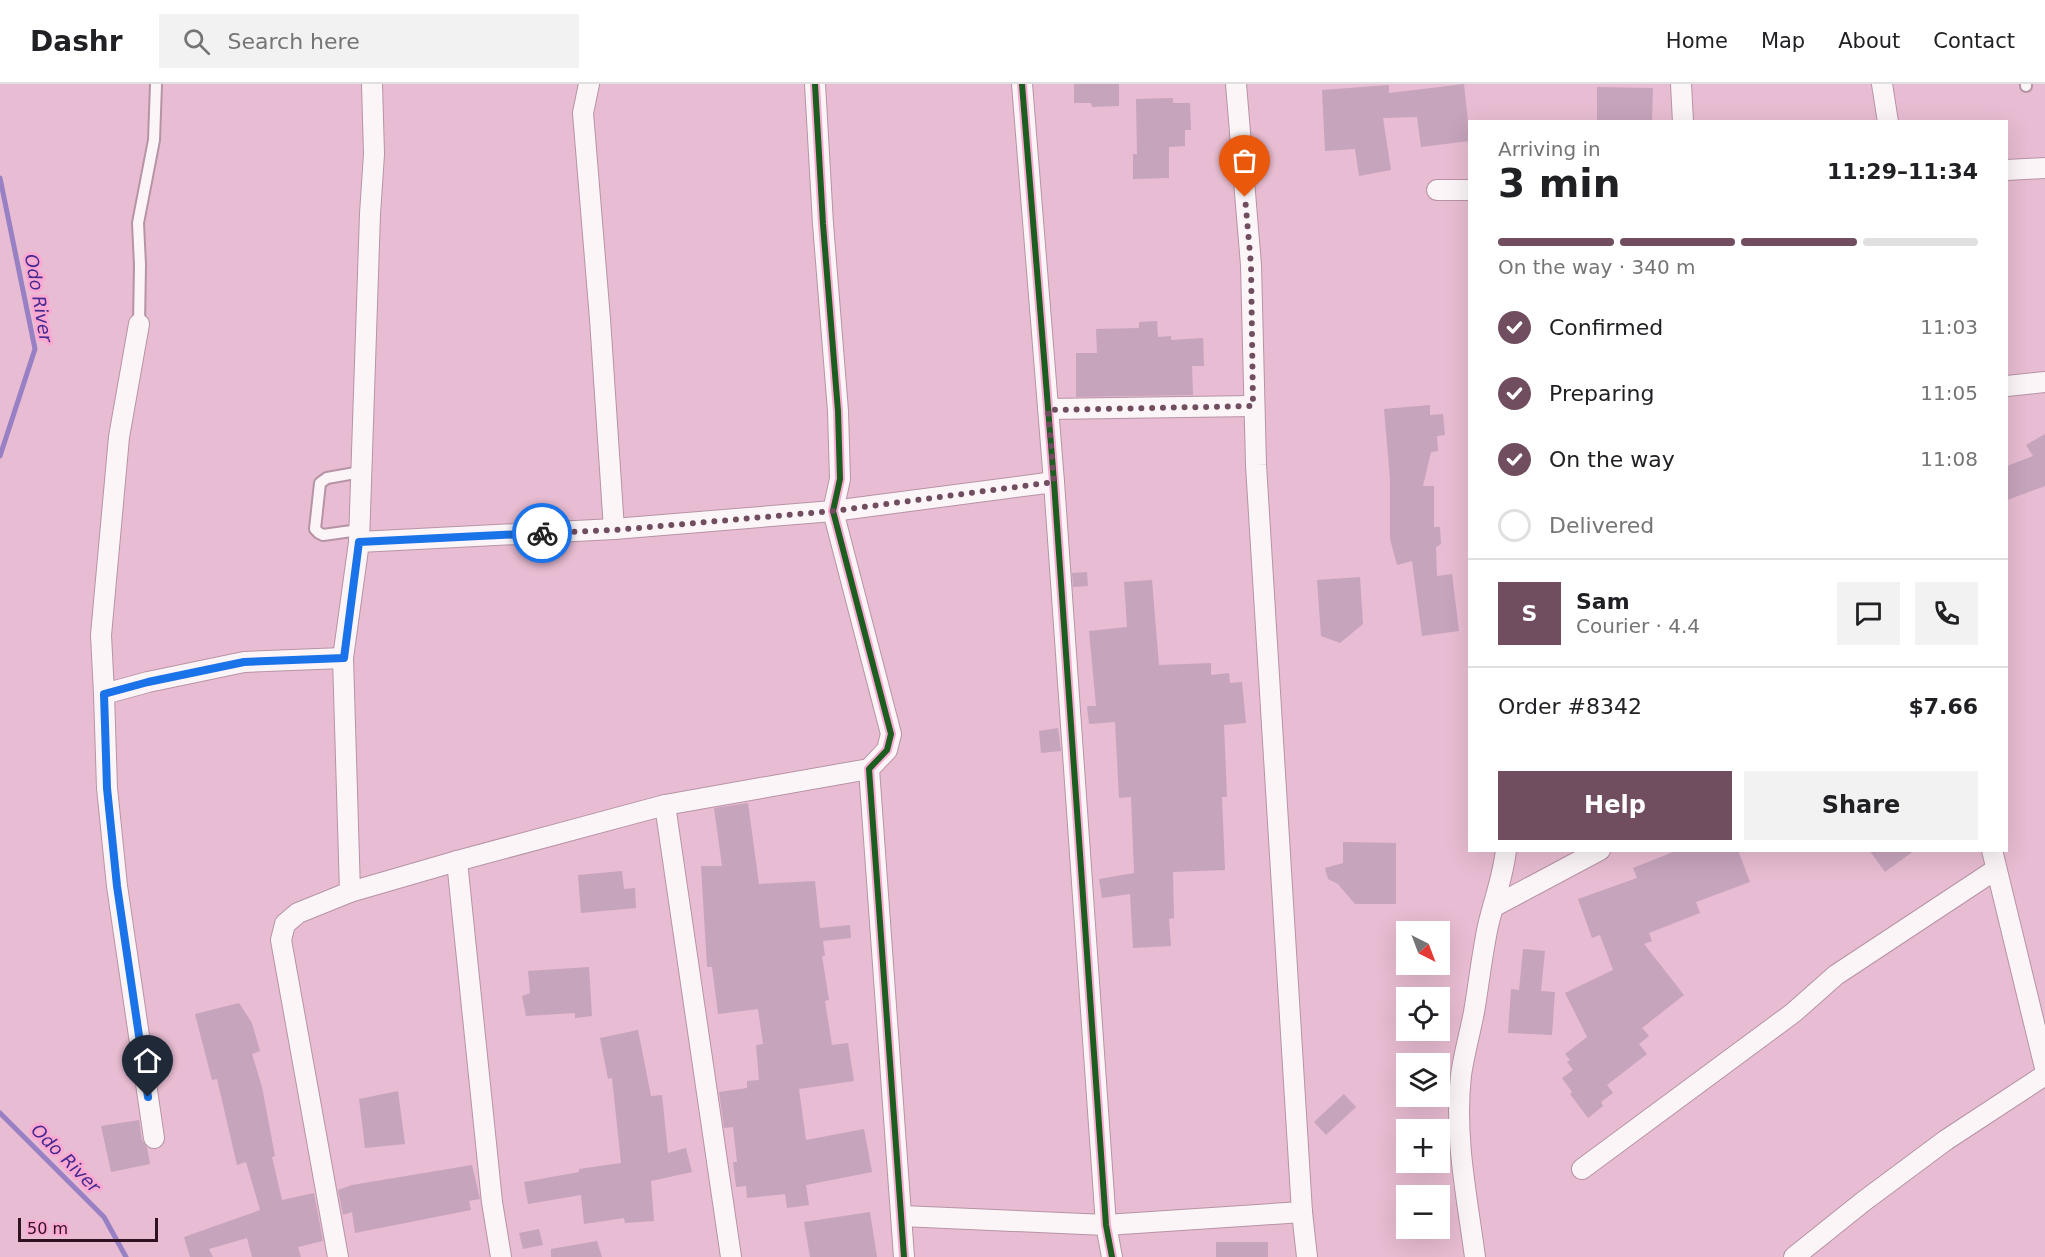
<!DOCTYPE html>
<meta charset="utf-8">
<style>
:root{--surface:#fff;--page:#f2f2f2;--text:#202124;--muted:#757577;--line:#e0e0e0;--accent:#704e60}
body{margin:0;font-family:"DejaVu Sans",sans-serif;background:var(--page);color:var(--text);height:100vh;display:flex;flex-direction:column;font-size:22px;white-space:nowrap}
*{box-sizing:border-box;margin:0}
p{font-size:20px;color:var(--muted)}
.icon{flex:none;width:33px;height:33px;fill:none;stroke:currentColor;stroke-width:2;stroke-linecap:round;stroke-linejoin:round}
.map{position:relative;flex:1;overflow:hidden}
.sheet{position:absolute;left:1468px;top:36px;width:540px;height:732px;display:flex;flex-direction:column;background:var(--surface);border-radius:0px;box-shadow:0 6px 24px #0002}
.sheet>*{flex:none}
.needle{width:39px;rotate:138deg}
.buttons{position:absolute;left:1396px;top:837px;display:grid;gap:12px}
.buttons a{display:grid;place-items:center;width:54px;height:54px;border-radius:0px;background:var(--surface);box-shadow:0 6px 24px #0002;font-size:30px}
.scale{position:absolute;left:18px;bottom:15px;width:140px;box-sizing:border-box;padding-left:6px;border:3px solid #301223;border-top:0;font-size:16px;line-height:21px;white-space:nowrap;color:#301223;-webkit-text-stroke:4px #fba9d2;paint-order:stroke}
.pin{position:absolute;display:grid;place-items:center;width:51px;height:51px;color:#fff;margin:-62px -26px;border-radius:50% 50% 50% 0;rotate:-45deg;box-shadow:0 0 6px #0007}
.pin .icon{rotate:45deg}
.courier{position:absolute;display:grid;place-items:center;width:60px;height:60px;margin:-30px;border:4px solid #1a73e8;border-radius:50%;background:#fff;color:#222;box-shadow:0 2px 8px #0007}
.overview em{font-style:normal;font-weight:700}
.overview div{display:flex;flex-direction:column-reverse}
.overview{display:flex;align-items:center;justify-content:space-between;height:102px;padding:0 30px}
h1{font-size:39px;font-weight:700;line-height:45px}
.bar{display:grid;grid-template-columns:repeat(4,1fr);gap:9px 6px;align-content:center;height:72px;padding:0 30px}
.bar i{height:8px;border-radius:4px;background:var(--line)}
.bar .active{background:var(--accent)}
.bar p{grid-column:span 4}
.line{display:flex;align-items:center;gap:15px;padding:0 30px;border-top:2px solid var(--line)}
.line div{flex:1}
.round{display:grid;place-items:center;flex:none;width:63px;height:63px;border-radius:0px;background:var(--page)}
ol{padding:0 30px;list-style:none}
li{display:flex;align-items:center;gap:18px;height:66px}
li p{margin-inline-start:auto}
li .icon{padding:6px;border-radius:50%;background:var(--accent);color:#fff;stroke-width:4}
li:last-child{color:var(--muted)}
li i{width:33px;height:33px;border:3px solid var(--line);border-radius:50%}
.button{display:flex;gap:12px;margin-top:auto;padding:12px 30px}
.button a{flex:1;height:69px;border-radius:0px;background:var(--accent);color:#fff;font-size:24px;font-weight:700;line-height:69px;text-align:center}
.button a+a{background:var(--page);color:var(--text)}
header{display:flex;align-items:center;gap:36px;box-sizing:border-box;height:84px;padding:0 30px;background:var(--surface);border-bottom:2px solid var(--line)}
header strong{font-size:28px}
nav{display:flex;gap:33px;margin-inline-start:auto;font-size:21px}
.search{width:420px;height:54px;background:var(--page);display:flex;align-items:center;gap:15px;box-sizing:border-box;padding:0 21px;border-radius:0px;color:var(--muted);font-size:22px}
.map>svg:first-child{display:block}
</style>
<header>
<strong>Dashr</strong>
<div class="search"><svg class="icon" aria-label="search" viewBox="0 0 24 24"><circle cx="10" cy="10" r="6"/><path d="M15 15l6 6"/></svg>Search here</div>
<nav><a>Home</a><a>Map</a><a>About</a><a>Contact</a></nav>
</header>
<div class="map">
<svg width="2045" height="1173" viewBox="0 0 2045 1173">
<rect width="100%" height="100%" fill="#e8bcd2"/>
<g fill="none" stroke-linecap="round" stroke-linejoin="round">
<g stroke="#9780c3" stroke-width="5">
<path d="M 0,94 L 35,265 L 0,372"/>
<path d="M 0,1029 L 104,1133 L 126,1173"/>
</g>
</g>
<g fill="#c6a4bc">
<path d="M 1074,0 L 1119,0 L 1119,22 L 1092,23 L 1091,19 L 1074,19 Z"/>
<path d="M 1464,0 L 1470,57 L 1421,63 L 1417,33 L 1383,34 L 1391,86 L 1359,92 L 1355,65 L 1325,67 L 1322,6 L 1389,1 L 1389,9 Z"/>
<path d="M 1597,3 L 1653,4 L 1652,38 L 1597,38 Z"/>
<path d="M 1173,14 L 1173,19 L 1190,19 L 1191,46 L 1185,46 L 1185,62 L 1169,63 L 1169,94 L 1133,95 L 1133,70 L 1137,70 L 1136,15 Z"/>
<path d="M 1157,237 L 1158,253 L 1171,252 L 1171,256 L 1203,254 L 1204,282 L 1192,282 L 1193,311 L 1076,313 L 1076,269 L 1097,269 L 1096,245 L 1139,244 L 1139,238 Z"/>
<path d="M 1430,321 L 1430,331 L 1443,330 L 1445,351 L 1437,352 L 1438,367 L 1431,368 L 1423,402 L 1434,402 L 1434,443 L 1440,443 L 1441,460 L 1436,463 L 1437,492 L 1452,490 L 1459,547 L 1422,552 L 1412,477 L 1397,481 L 1390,455 L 1390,395 L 1384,325 Z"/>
<path d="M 2045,350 L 2045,402 L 2007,416 L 2007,382 L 2033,372 L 2026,361 Z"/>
<path d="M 1087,488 L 1088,502 L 1073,503 L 1072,489 Z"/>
<path d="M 1360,493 L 1363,540 L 1340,559 L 1321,552 L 1317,496 Z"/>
<path d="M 1152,496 L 1159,581 L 1211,579 L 1211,591 L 1229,589 L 1230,599 L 1242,598 L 1246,639 L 1224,641 L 1227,713 L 1222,713 L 1225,786 L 1173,788 L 1174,834 L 1169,835 L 1171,862 L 1133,864 L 1130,810 L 1102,814 L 1099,795 L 1134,789 L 1131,713 L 1119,714 L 1115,638 L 1089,640 L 1087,622 L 1096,622 L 1089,547 L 1127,543 L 1124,498 Z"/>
<path d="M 1058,644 L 1061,667 L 1041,669 L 1039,647 Z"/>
<path d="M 748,719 L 759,800 L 815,797 L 820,844 L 850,841 L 851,854 L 823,857 L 825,872 L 822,872 L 829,916 L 825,917 L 832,961 L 848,959 L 854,997 L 799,1005 L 806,1056 L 864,1045 L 872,1088 L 806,1101 L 809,1121 L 787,1124 L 785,1110 L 747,1114 L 746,1102 L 736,1103 L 733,1078 L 737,1078 L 733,1043 L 724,1044 L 719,1008 L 747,1004 L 747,997 L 759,996 L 756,961 L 763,960 L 758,925 L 718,930 L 712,883 L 707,883 L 701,782 L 722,782 L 714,724 Z"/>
<path d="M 1343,758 L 1396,759 L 1396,820 L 1355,820 L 1338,800 L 1328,795 L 1325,784 L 1343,779 Z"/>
<path d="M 1678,766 L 1738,766 L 1750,798 L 1696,818 L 1700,829 L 1649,849 L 1652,857 L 1644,860 L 1684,911 L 1642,944 L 1649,952 L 1639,960 L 1647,970 L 1607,1001 L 1613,1009 L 1601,1018 L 1603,1022 L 1588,1034 L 1570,1010 L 1572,1008 L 1562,994 L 1573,986 L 1567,978 L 1570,976 L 1565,970 L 1587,953 L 1565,909 L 1613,886 L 1600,851 L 1592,854 L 1578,815 L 1637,794 L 1633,784 Z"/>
<path d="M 1869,766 L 1915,766 L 1885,788 Z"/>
<path d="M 622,787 L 624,805 L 635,804 L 636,824 L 581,829 L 578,791 Z"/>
<path d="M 1523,865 L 1545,867 L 1541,907 L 1555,908 L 1552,951 L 1508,949 L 1511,905 L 1519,906 Z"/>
<path d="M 589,883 L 592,932 L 575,934 L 575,929 L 526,932 L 522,912 L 530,909 L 528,887 Z"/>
<path d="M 239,919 L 252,939 L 260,967 L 252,970 L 262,1003 L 275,1072 L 272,1073 L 282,1116 L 314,1109 L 323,1157 L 298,1163 L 301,1173 L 252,1173 L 247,1154 L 209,1165 L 213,1173 L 190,1173 L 184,1153 L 260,1126 L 246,1078 L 237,1081 L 217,995 L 212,996 L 195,930 Z"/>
<path d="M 638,946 L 651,1012 L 662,1011 L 668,1069 L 686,1064 L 692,1088 L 651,1097 L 654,1137 L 625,1139 L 624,1134 L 584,1140 L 581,1111 L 528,1120 L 524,1098 L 579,1088 L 579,1085 L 621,1079 L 612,994 L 608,995 L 600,954 Z"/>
<path d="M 398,1007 L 405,1060 L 365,1064 L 359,1015 Z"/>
<path d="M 1344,1010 L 1356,1023 L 1326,1051 L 1314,1038 Z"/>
<path d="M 139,1036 L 142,1056 L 147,1063 L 150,1080 L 111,1088 L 101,1042 Z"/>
<path d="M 472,1081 L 480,1115 L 469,1117 L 471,1126 L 355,1149 L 352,1128 L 343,1131 L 338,1106 L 352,1101 Z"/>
<path d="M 870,1128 L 877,1173 L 810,1173 L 804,1138 Z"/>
<path d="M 539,1145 L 543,1161 L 523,1165 L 519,1149 Z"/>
<path d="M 597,1157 L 602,1173 L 551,1173 L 551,1165 Z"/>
<rect x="1216" y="1158" width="52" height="15"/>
</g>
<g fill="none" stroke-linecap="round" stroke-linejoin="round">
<defs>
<g id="service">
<path d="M 2026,0 L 2026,2"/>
<path d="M 139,240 L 140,181 L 138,139 L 154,56 L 156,0"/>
<path d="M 359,446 L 323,451 L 319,449 L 315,445 L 320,399 L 327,394 L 361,388"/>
</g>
<g id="minor">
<path d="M 589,0 L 583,29 L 600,235 L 614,445"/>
<path d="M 815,0 L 823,140 L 838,327 L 840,395 L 833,427 L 891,650 L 887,666 L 869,685 L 904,1173"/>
<path d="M 1022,0 L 1054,398 L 1106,1141 L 1112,1173"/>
<path d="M 1236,0 L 1251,181 L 1256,381 L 1302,1128 L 1307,1173"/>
<path d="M 1681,0 L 1683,38"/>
<path d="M 1882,0 L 1888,38"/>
<path d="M 2007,86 L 2045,84"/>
<path d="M 1437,106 L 1470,106"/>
<path d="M 139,240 L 119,353 L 101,551 L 104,610 L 148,598 L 244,578 L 343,574"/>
<path d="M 2007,302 L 2045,298"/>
<path d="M 1048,325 L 1253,322"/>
<path d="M 359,458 L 614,445 L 833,427 L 1054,398"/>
<path d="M 104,610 L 107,704 L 117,802 L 154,1054"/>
<path d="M 665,721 L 731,1173"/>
<path d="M 1992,766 L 2045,984"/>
<path d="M 457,777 L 492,1118 L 501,1173"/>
<path d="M 350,808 L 343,574 L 359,458 L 370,130 L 374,70 L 372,0"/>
<path d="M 1493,823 L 1600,766"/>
<path d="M 1582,1085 L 1793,929 L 1836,891 L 1995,786"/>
<path d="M 902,1132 L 1106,1141 L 1302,1128"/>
<path d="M 338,1173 L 281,856 L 285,840 L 298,829 L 350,808 L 457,777 L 665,721 L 869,685"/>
<path d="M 1475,1173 C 1467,1113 1454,1052 1461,991 C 1464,970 1470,949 1474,928 C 1479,899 1482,870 1488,842 C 1494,816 1503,793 1506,766"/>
<path d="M 1794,1173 L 1864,1117 L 1946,1056 L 2045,991"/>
</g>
</defs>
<use href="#service" stroke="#b694a5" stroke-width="14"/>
<use href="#minor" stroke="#b694a5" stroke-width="22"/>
<use href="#service" stroke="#fcf5f8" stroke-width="10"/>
<use href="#minor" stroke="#fcf5f8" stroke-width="20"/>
<defs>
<g id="cycleway">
<path d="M 815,0 L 823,140 L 838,327 L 840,395 L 833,427 L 891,650 L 887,666 L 869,685 L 904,1173"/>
<path d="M 1022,0 L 1054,398 L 1106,1141 L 1112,1173"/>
</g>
</defs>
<use href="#cycleway" stroke="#fba9d2" stroke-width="10"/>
<use href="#cycleway" stroke="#1b5e20" stroke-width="6"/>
</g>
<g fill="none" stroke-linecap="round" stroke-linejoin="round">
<path stroke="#704e60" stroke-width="6" stroke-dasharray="0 10.8" d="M 542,449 L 615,446 L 833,427 L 1054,398 L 1048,326 L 1253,322 L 1251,181 L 1245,113"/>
<path stroke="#1a73e8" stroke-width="8" d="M 148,1013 L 117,802 L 107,704 L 104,610 L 148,598 L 244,578 L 344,574 L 359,458 L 542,449"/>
</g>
<g text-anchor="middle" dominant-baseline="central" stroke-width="6" stroke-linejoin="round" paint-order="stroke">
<g font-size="18" font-style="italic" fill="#452a91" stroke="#fba9d2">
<text transform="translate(39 214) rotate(80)">Odo River</text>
<text transform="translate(66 1074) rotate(45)">Odo River</text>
</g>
</g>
</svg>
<div class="buttons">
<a><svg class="needle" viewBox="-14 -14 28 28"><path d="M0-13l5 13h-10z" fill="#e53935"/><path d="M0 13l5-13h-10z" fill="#757577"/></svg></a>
<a><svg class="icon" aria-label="locate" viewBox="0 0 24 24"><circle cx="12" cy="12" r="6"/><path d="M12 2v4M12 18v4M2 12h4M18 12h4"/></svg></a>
<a><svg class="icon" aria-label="layers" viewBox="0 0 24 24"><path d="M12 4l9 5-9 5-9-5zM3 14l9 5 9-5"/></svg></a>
<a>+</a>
<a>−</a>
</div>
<div class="scale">50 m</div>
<div class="pin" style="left:1245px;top:113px;background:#ea580c"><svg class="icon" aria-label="bag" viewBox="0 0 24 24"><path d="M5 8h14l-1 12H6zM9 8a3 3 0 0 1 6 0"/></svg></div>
<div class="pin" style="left:148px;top:1013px;background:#1f2937"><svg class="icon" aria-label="home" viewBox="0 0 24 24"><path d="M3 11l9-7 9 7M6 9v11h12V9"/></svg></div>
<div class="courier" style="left:542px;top:449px"><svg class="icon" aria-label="bike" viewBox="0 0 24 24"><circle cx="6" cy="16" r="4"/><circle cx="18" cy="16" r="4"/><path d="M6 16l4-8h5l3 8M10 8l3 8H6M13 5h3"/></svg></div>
<section class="sheet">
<div class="overview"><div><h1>3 min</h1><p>Arriving in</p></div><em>11:29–11:34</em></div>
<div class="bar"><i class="active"></i><i class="active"></i><i class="active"></i><i></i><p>On the way · 340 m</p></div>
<ol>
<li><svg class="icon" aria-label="check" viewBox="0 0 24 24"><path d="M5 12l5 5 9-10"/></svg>Confirmed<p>11:03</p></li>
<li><svg class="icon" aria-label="check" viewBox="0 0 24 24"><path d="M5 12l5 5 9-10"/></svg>Preparing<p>11:05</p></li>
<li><svg class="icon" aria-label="check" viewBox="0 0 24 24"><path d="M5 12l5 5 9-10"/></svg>On the way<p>11:08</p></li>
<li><i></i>Delivered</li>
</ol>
<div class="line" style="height:108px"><b class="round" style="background:var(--accent);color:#fff">S</b><div><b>Sam</b><p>Courier · 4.4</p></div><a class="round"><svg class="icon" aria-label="chat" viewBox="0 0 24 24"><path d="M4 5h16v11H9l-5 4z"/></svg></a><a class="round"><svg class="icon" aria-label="phone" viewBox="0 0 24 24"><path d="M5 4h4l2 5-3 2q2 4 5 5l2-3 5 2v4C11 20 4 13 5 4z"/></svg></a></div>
<div class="line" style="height:78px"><div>Order #8342</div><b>$7.66</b></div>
<div class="button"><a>Help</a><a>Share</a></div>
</section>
</div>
